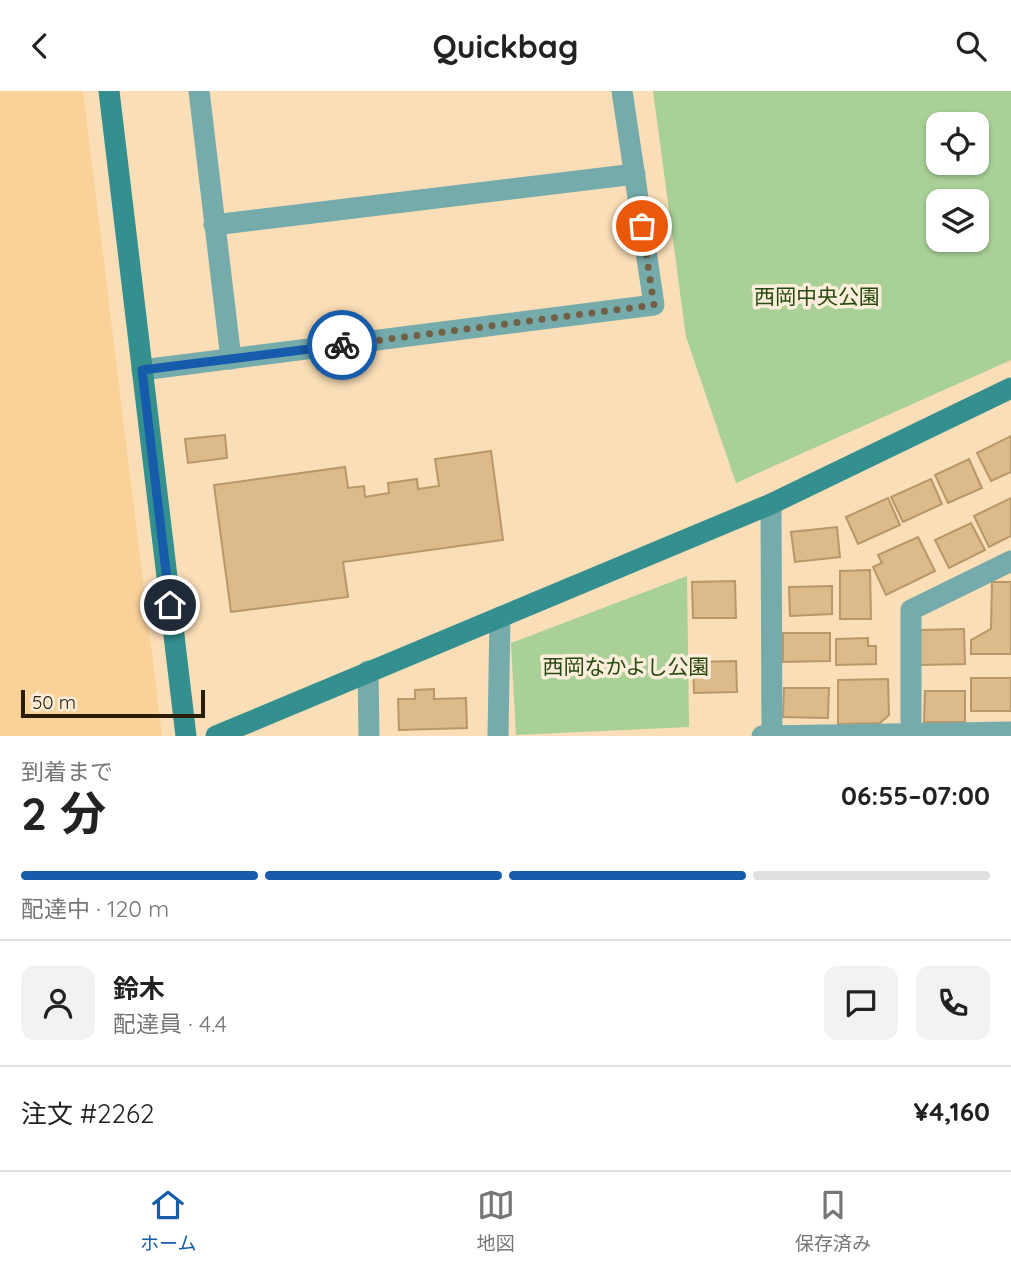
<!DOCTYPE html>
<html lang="ja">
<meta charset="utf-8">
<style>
:root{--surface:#fff;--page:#f2f2f2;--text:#222;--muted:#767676;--line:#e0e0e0;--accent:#175bab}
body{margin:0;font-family:Quicksand,"Noto Sans JP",sans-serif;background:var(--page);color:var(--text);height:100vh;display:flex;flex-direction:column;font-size:26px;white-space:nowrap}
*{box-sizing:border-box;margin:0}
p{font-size:23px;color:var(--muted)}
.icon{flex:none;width:38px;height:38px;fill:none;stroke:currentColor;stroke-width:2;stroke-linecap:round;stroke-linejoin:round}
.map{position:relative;height:645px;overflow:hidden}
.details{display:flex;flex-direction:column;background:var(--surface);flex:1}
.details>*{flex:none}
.buttons{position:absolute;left:926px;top:21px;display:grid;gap:14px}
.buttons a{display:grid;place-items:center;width:63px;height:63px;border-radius:14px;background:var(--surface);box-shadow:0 2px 5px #0004;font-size:35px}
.scale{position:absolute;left:21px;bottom:18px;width:184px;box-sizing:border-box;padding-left:7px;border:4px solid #291c09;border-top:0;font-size:19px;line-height:24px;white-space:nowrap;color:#291c09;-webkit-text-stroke:5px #fceeda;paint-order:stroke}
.pin{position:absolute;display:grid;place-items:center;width:60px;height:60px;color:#fff;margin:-30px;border:4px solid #fff;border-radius:50%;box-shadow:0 2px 7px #0007}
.courier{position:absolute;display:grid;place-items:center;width:70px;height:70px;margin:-35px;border:5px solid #175bab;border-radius:50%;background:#fff;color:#222;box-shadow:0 2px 9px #0007}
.summary em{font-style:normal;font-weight:700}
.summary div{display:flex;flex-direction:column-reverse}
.summary{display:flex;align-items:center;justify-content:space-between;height:119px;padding:0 21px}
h1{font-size:46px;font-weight:700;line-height:52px}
.bar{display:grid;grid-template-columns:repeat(4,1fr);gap:10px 7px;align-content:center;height:84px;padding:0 21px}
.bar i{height:9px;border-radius:5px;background:var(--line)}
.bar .selected{background:var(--accent)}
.bar p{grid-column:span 4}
.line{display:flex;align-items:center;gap:18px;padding:0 21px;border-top:2px solid var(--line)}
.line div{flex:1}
.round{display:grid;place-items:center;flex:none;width:74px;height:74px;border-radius:14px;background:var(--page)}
header{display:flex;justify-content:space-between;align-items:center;height:91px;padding:0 21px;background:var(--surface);font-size:32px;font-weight:700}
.menu{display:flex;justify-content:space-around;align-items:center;height:98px;border-top:2px solid var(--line);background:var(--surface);font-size:19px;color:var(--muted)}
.menu a{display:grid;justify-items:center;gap:4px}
.menu .selected{color:var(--accent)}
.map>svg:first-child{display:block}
</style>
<header><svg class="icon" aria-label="back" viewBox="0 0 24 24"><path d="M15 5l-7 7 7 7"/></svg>Quickbag<svg class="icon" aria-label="search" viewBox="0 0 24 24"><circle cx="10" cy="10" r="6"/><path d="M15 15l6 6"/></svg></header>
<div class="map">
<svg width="1011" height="645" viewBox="0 0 1011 645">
<rect width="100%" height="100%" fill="#fadeb7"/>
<path fill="#f9d29a" d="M 0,0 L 83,0 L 162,645 L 0,645 Z"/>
<g fill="#a9d096" fill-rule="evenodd">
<path d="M 653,0 L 1011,0 L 1011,269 L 736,392 L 686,246 ZM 938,33 L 976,33 L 976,72 L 938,72 ZM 938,110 L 976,110 L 976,149 L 938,149 Z"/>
<path d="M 687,485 L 689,636 L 516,644 L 511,552 Z"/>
</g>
<g fill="#dcba8a" stroke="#b89768" stroke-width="2">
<path d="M 225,344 L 227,367 L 188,372 L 185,348 Z"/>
<path d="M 1011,345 L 1011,381 L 991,390 L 977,362 Z"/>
<path d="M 491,360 L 503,449 L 343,471 L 348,506 L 231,521 L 214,394 L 345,376 L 348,397 L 364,395 L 365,406 L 389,402 L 388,392 L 417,388 L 418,398 L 439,395 L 435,368 Z"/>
<path d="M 969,368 L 982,397 L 948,412 L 935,384 Z"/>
<path d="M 931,388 L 942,413 L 903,431 L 891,406 Z"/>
<path d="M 888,407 L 900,434 L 858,453 L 846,426 Z"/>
<path d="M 1011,407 L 1011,445 L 989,456 L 974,425 Z"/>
<path d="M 971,432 L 985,459 L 949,477 L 935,449 Z"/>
<path d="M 837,436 L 840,466 L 795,471 L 791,441 Z"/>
<path d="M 918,446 L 935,480 L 886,504 L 873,476 L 882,472 L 878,464 Z"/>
<path d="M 870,479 L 871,528 L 840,528 L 840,480 Z"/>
<path d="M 735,490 L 736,527 L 693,527 L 692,491 Z"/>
<path d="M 992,491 L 1011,491 L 1011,563 L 971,563 L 971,549 L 991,538 Z"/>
<path d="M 832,495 L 832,523 L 790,525 L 789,496 Z"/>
<path d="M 964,538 L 965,573 L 920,574 L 920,539 Z"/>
<path d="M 783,542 L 830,542 L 830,570 L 783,571 Z"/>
<path d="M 868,547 L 868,555 L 876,555 L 876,573 L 836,574 L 836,548 Z"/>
<path d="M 736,570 L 737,601 L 694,602 L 693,571 Z"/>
<rect x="971" y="587" width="40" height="33"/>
<path d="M 888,588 L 889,624 L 880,632 L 838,633 L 838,589 Z"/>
<path d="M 784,597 L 829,597 L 828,627 L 783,626 Z"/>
<path d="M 434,598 L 434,608 L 466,607 L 467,637 L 399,639 L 398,608 L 415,608 L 415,599 Z"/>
<path d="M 925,600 L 965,600 L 965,631 L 924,631 Z"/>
</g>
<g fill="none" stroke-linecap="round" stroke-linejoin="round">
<g stroke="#76abab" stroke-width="21">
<path d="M 199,0 L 231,268"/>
<path d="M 214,134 L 635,83"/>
<path d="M 142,279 L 654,214 L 622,0"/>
<path d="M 771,413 L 772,645"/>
<path d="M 368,580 L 369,645"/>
<path d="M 498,645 L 500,526"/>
<path d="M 762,645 L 1011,641"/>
<path d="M 911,645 L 911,519 L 1011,470"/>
</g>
<g stroke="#348f8f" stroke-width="21">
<path d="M 109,0 L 186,645"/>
<path d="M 216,645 L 771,413 L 1011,297"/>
</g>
</g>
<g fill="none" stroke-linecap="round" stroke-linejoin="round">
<path stroke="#726046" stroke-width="7" stroke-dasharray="0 12.6" d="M 342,254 L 654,214 L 642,135"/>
<path stroke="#175bab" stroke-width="9" d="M 170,514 L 142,279 L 342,254"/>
</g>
<g text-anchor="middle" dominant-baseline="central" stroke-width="7" stroke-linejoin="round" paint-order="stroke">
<g font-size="21" fill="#264911" stroke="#fceeda">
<text x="817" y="205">西岡中央公園</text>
<text x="626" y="575">西岡なかよし公園</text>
</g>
</g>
</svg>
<div class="buttons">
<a><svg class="icon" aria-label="locate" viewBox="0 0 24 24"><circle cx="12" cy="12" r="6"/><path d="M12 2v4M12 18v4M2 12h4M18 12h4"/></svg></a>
<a><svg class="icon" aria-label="layers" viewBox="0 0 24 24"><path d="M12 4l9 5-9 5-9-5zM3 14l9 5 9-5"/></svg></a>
</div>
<div class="scale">50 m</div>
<div class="pin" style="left:642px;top:135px;background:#ea580c"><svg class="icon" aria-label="bag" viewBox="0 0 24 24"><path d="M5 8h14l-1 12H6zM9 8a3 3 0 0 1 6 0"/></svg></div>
<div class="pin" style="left:170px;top:514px;background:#1f2937"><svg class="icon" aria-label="home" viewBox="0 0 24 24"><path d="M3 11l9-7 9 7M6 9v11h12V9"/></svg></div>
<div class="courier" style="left:342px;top:254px"><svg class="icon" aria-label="bike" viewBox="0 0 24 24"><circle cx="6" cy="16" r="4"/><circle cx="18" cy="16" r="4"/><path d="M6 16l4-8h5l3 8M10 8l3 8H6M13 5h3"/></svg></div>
</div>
<section class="details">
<div class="summary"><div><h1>2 分</h1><p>到着まで</p></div><em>06:55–07:00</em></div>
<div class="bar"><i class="selected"></i><i class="selected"></i><i class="selected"></i><i></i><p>配達中 · 120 m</p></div>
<div class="line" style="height:126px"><a class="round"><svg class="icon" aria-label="person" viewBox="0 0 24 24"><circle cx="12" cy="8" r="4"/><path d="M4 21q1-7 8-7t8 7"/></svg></a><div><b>鈴木</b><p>配達員 · 4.4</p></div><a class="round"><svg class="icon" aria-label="chat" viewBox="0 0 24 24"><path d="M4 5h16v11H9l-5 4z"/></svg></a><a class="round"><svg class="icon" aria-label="phone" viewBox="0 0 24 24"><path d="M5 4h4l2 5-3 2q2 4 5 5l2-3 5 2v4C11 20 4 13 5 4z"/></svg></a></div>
<div class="line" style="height:91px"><div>注文 #2262</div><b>¥4,160</b></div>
</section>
<nav class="menu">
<a class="selected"><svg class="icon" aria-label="home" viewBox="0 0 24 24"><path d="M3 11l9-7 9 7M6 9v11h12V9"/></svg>ホーム</a>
<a><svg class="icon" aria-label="map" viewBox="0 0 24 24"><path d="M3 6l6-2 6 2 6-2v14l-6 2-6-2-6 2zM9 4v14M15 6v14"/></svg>地図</a>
<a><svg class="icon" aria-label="saved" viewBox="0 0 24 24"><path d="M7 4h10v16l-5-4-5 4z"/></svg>保存済み</a>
</nav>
